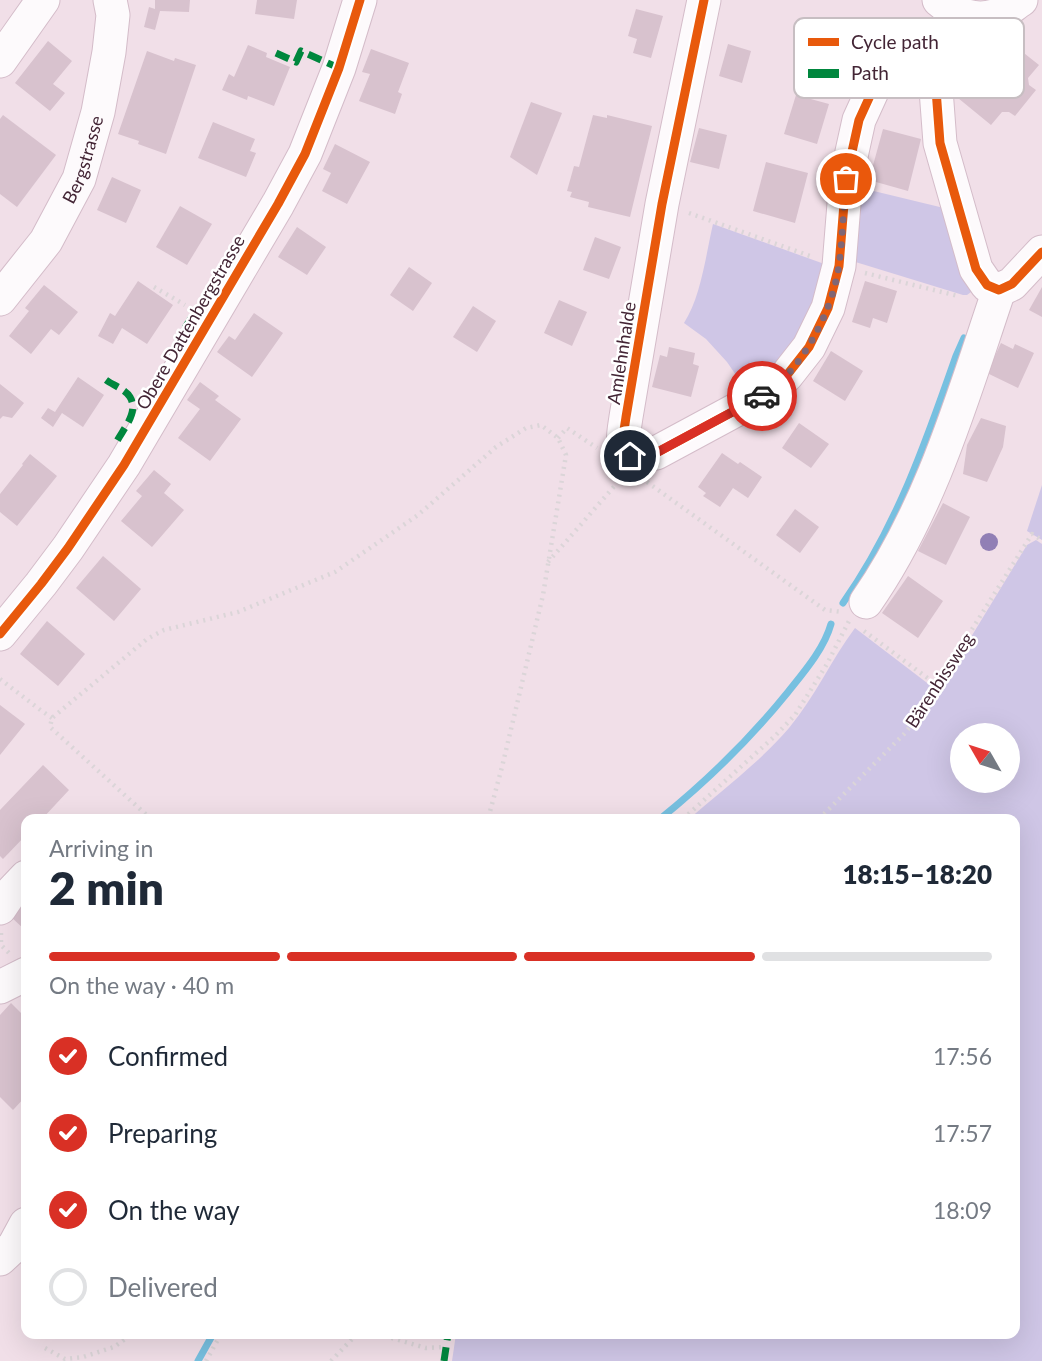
<!DOCTYPE html>
<meta charset="utf-8">
<style>
:root{--surface:#fff;--page:#f6f6f7;--text:#1f2937;--muted:#747a83;--line:#e0e1e3;--accent:#d93025}
body{margin:0;font-family:Lato,sans-serif;background:var(--page);color:var(--text);height:100vh;display:flex;flex-direction:column;font-size:26px;white-space:nowrap}
*{box-sizing:border-box;margin:0}
p{font-size:23px;color:var(--muted)}
.icon{flex:none;width:38px;height:38px;fill:none;stroke:currentColor;stroke-width:2;stroke-linecap:round;stroke-linejoin:round}
.map{position:relative;flex:1;overflow:hidden}
.details{position:absolute;left:21px;top:814px;width:999px;height:525px;display:flex;flex-direction:column;background:var(--surface);border-radius:14px;box-shadow:0 7px 28px #0002}
.details>*{flex:none}
.needle{width:46px;rotate:309deg}
.fabs{position:absolute;left:950px;top:723px;display:grid;gap:14px}
.fabs a{display:grid;place-items:center;width:70px;height:70px;border-radius:50%;background:var(--surface);box-shadow:0 7px 28px #0002;font-size:35px}
.pin{position:absolute;display:grid;place-items:center;width:60px;height:60px;color:#fff;margin:-30px;border:4px solid #fff;border-radius:50%;box-shadow:0 2px 7px #0007}
.courier{position:absolute;display:grid;place-items:center;width:70px;height:70px;margin:-35px;border:5px solid #d93025;border-radius:50%;background:#fff;color:#222;box-shadow:0 2px 9px #0007}
.overview em{font-style:normal;font-weight:800}
.overview div{display:flex;flex-direction:column-reverse}
.overview{display:flex;align-items:center;justify-content:space-between;height:119px;padding:0 28px}
h1{font-size:46px;font-weight:800;line-height:52px}
.bar{display:grid;grid-template-columns:repeat(4,1fr);gap:10px 7px;align-content:center;height:84px;padding:0 28px}
.bar i{height:9px;border-radius:5px;background:var(--line)}
.bar .current{background:var(--accent)}
.bar p{grid-column:span 4}
ol{padding:0 28px;list-style:none}
li{display:flex;align-items:center;gap:21px;height:77px}
li p{margin-inline-start:auto}
li .icon{padding:7px;border-radius:50%;background:var(--accent);color:#fff;stroke-width:4}
li:last-child{color:var(--muted)}
li i{width:38px;height:38px;border:4px solid var(--line);border-radius:50%}
.map>svg:first-child{display:block}
</style>
<div class="map">
<svg width="1042" height="1361" viewBox="0 0 1042 1361">
<rect width="100%" height="100%" fill="#f1dfe8"/>
<g fill="#cfc6e6" fill-rule="evenodd">
<path d="M 853,186 L 948,209 L 975,289 L 967,295 L 963,295 L 849,260 Z"/>
<path d="M 713,224 L 830,266 L 816,317 L 751,397 L 727,362 L 706,339 L 684,323 C 701,297 706,254 713,224 Z"/>
<path d="M 1042,485 L 1042,540 L 1027,531 Z"/>
<path d="M 1036,540 L 1042,544 L 1042,1361 L 452,1361 L 456,1334 L 1015,1334 L 1015,819 L 689,819 C 722,790 760,762 789,728 C 815,697 831,660 855,628 L 935,689 L 940,688 L 1027,545 ZM 1008,735 L 1008,780 L 962,780 L 962,735 Z"/>
</g>
<g fill="none" stroke-linecap="round" stroke-linejoin="round">
<g stroke="#77c0e0" stroke-width="7">
<path d="M 843,603 C 896,528 926,442 956,356 L 964,338"/>
<path d="M 660,819 C 707,781 750,739 788,692 C 804,672 824,649 831,624"/>
<path d="M 198,1361 L 213,1334"/>
</g>
</g>
<g fill="#d8c2ce">
<path d="M 155,0 L 190,0 L 189,12 L 160,11 L 155,30 L 144,27 L 149,7 L 155,9 Z"/>
<path d="M 257,0 L 297,0 L 294,19 L 255,14 Z"/>
<path d="M 636,9 L 663,16 L 651,58 L 633,53 L 637,39 L 628,36 Z"/>
<path d="M 803,21 L 843,30 L 833,78 L 805,73 L 806,68 L 793,65 Z"/>
<path d="M 1005,38 L 1039,65 L 1028,78 L 1029,85 L 1036,90 L 1015,116 L 1009,112 L 1002,112 L 991,125 L 958,98 L 968,85 L 964,82 L 990,49 L 994,52 Z"/>
<path d="M 48,41 L 72,61 L 53,84 L 65,93 L 50,111 L 15,83 Z"/>
<path d="M 728,44 L 751,51 L 742,83 L 719,76 Z"/>
<path d="M 248,45 L 267,53 L 266,57 L 290,67 L 274,106 L 248,96 L 247,100 L 222,90 L 229,74 L 234,77 Z"/>
<path d="M 371,49 L 409,63 L 398,92 L 402,94 L 395,114 L 359,101 L 370,74 L 362,72 Z"/>
<path d="M 147,51 L 174,61 L 175,58 L 196,65 L 166,154 L 138,144 L 139,141 L 118,134 Z"/>
<path d="M 796,95 L 829,104 L 817,144 L 784,134 Z"/>
<path d="M 531,102 L 562,113 L 537,175 L 510,157 Z"/>
<path d="M 3,115 L 56,155 L 17,207 L 0,194 L 0,119 Z"/>
<path d="M 593,115 L 607,118 L 607,115 L 652,126 L 630,217 L 588,207 L 589,202 L 570,197 L 572,192 L 567,191 L 574,166 L 579,167 Z"/>
<path d="M 213,122 L 255,139 L 250,151 L 256,153 L 246,177 L 198,158 Z"/>
<path d="M 699,128 L 727,135 L 719,169 L 690,162 Z"/>
<path d="M 883,129 L 921,139 L 908,191 L 869,180 Z"/>
<path d="M 335,144 L 370,162 L 347,204 L 322,191 L 331,173 L 323,169 Z"/>
<path d="M 766,162 L 808,173 L 795,223 L 753,211 Z"/>
<path d="M 112,177 L 141,190 L 126,223 L 97,210 Z"/>
<path d="M 180,206 L 212,224 L 187,265 L 156,247 Z"/>
<path d="M 297,227 L 326,247 L 307,275 L 278,257 Z"/>
<path d="M 595,237 L 621,247 L 609,279 L 583,270 Z"/>
<path d="M 409,267 L 432,283 L 413,311 L 390,295 Z"/>
<path d="M 138,281 L 173,305 L 147,344 L 122,328 L 113,344 L 98,336 L 110,313 L 115,316 Z"/>
<path d="M 865,281 L 897,291 L 887,323 L 873,318 L 870,328 L 852,322 Z"/>
<path d="M 44,285 L 78,312 L 59,335 L 51,329 L 31,354 L 9,336 L 29,311 L 25,308 Z"/>
<path d="M 1042,287 L 1042,317 L 1029,310 Z"/>
<path d="M 559,300 L 587,312 L 572,346 L 544,333 Z"/>
<path d="M 473,306 L 496,321 L 477,352 L 453,337 Z"/>
<path d="M 254,313 L 283,333 L 252,377 L 217,352 L 229,336 L 235,340 Z"/>
<path d="M 1001,343 L 1013,349 L 1015,344 L 1034,353 L 1018,388 L 987,373 Z"/>
<path d="M 669,347 L 695,353 L 693,364 L 699,366 L 691,397 L 652,387 L 660,355 L 667,357 Z"/>
<path d="M 831,351 L 863,371 L 845,401 L 813,381 Z"/>
<path d="M 78,377 L 104,395 L 83,427 L 62,413 L 53,427 L 41,418 L 48,408 L 55,412 Z"/>
<path d="M 200,382 L 219,396 L 215,400 L 241,419 L 210,461 L 178,438 L 200,409 L 187,400 Z"/>
<path d="M 0,384 L 24,403 L 12,418 L 3,416 L 0,419 Z"/>
<path d="M 981,418 L 1006,426 L 1003,447 L 987,482 L 963,474 L 967,445 Z"/>
<path d="M 799,423 L 829,444 L 811,468 L 782,448 Z"/>
<path d="M 722,453 L 738,464 L 740,462 L 762,477 L 748,498 L 733,488 L 720,507 L 703,496 L 706,493 L 698,487 Z"/>
<path d="M 30,454 L 57,476 L 17,526 L 0,512 L 0,494 L 23,465 L 22,464 Z"/>
<path d="M 154,470 L 171,484 L 164,493 L 184,510 L 152,547 L 121,521 L 142,496 L 136,491 Z"/>
<path d="M 943,503 L 970,517 L 946,565 L 918,551 Z"/>
<path d="M 795,509 L 819,527 L 800,553 L 776,535 Z"/>
<path d="M 103,556 L 141,589 L 114,621 L 76,588 Z"/>
<path d="M 908,576 L 943,601 L 918,638 L 882,613 Z"/>
<path d="M 47,621 L 85,654 L 58,686 L 20,654 Z"/>
<path d="M 0,705 L 25,724 L 0,755 Z"/>
<path d="M 43,765 L 69,790 L 42,819 L 26,819 L 26,835 L 3,859 L 0,856 L 0,810 Z"/>
<path d="M 26,897 L 26,931 L 9,915 Z"/>
<path d="M 11,1003 L 26,1018 L 26,1096 L 13,1110 L 0,1097 L 0,1015 Z"/>
</g>
<g fill="none" stroke-linecap="round" stroke-linejoin="round">
<defs>
<g id="minor">
<path d="M 704,0 L 662,204 L 626,417 C 624,432 620,444 630,456 L 656,453 L 771,391 L 787,375 L 809,347 L 828,308 L 839,266 L 846,179 L 859,120 L 890,52 L 902,39 L 914,38 L 930,51 L 935,76 L 940,143 L 976,269 L 987,285 L 999,290 L 1012,284 L 1042,252"/>
<path d="M 939,0 C 955,14 975,23 997,15 C 1005,13 1013,5 1021,0"/>
<path d="M 0,61 L 43,0"/>
<path id="s1" d="M 0,299 L 46,241 L 79,179 L 98,112 L 109,52 L 113,15 L 110,0"/>
<path d="M 866,602 C 931,509 963,396 999,290"/>
<path d="M 0,634 L 41,584 L 68,548 L 124,465 L 278,204 L 305,154 L 339,68 L 360,0"/>
<path d="M 0,908 L 8,896 L 26,877"/>
<path d="M 0,987 L 26,974"/>
<path d="M 0,1259 L 14,1246 L 26,1224"/>
</g>
</defs>
<use href="#minor" stroke="#d4bcc9" stroke-width="35"/>
<g stroke="#dbd5d8" stroke-width="4.5" stroke-dasharray="2 5" stroke-linecap="butt">
<path d="M 689,213 L 813,257"/>
<path d="M 865,273 L 958,296"/>
<path d="M 154,287 L 185,305"/>
<path d="M 558,438 L 567,428 L 597,448"/>
<path d="M 647,482 L 825,610 L 842,612"/>
<path d="M 548,562 L 619,481"/>
<path d="M 864,631 L 937,685"/>
<path d="M 0,679 L 39,709 L 52,718"/>
<path d="M 151,819 L 50,727 L 52,718 L 147,639 L 164,630 L 238,612 L 335,572 L 418,515 L 496,447 L 526,428 L 541,425 L 558,438 L 566,455 L 543,595 L 502,767 L 488,819"/>
<path d="M 683,819 L 775,736 L 795,715 L 827,664 L 849,621"/>
<path d="M 819,819 L 904,734 L 913,723 L 1032,534 L 1042,540"/>
<path d="M 1,933 L 1,945 L 9,953"/>
<path d="M 378,1334 L 426,1348 L 446,1347"/>
<path d="M 45,1348 L 65,1359 L 83,1357 L 114,1347 L 132,1334"/>
<path d="M 206,1361 L 221,1334"/>
<path d="M 331,1361 L 354,1337 L 362,1334"/>
</g>
<use href="#minor" stroke="#fdfafc" stroke-width="33"/>
<g stroke="#00873e" stroke-width="7" stroke-dasharray="14 7" stroke-linecap="butt">
<path d="M 276,53 L 296,62 L 301,51 L 339,68"/>
<path d="M 185,328 L 192,317"/>
<path d="M 106,380 C 113,385 126,390 130,397 C 139,412 124,428 117,441"/>
<path d="M 444,1361 L 448,1334"/>
</g>
<defs>
<g id="cycleway">
<path d="M 704,0 L 662,204 L 626,417 C 624,432 620,444 630,456 L 656,453 L 771,391 L 787,375 L 809,347 L 828,308 L 839,266 L 846,179 L 859,120 L 890,52 L 902,39 L 914,38 L 930,51 L 935,76 L 940,143 L 976,269 L 987,285 L 999,290 L 1012,284 L 1042,252"/>
<path d="M 0,634 L 41,584 L 68,548 L 124,465 L 278,204 L 305,154 L 339,68 L 360,0"/>
</g>
</defs>
<use href="#cycleway" stroke="#fff" stroke-width="13"/>
<use href="#cycleway" stroke="#e8590c" stroke-width="9"/>
</g>
<circle fill="#917fb5" cx="989" cy="542" r="9"/>
<g fill="none" stroke-linecap="round" stroke-linejoin="round">
<path stroke="#806674" stroke-width="7" stroke-dasharray="0 12.6" d="M 762,396 C 776,388 787,376 797,363 C 818,335 834,300 839,265 C 843,237 843,208 846,179"/>
<path stroke="#d93025" stroke-width="9" d="M 630,456 L 656,453 L 762,396"/>
</g>
<g text-anchor="middle" dominant-baseline="central" stroke-width="5" stroke-linejoin="round" paint-order="stroke">
<g font-size="18" fill="#432535" stroke="#fff">
<text stroke="none"><textPath href="#s1" startOffset="164">Bergstrasse</textPath></text>
<text transform="translate(190 322) rotate(-60)">Obere Dattenbergstrasse</text>
<text transform="translate(621 353) rotate(-81)">Amlehnhalde</text>
<text transform="translate(939 680) rotate(-57)">Bärenbissweg</text>
</g>
</g>
<rect x="794" y="18" width="230" height="80" rx="10" fill="#fff" stroke="#c7bec2" stroke-width="2"/>
<rect x="808" y="38" width="31" height="8" fill="#e8590c"/>
<rect x="808" y="69" width="31" height="9" fill="#00873e"/>
<g font-size="19" fill="#432535">
<text x="851" y="49">Cycle path</text>
<text x="851" y="80">Path</text>
</g>
</svg>
<div class="fabs">
<a><svg class="needle" viewBox="-14 -14 28 28"><path d="M0-13l5 13h-10z" fill="#e53935"/><path d="M0 13l5-13h-10z" fill="#747a83"/></svg></a>
</div>
<div class="pin" style="left:846px;top:179px;background:#ea580c"><svg class="icon" aria-label="bag" viewBox="0 0 24 24"><path d="M5 8h14l-1 12H6zM9 8a3 3 0 0 1 6 0"/></svg></div>
<div class="pin" style="left:630px;top:456px;background:#1f2937"><svg class="icon" aria-label="home" viewBox="0 0 24 24"><path d="M3 11l9-7 9 7M6 9v11h12V9"/></svg></div>
<div class="courier" style="left:762px;top:396px"><svg class="icon" aria-label="car" viewBox="0 0 24 24"><path d="M5 17H2v-5l4-1 3-4h7l3 4 3 1v5h-3M9 17h6M6 11h13"/><circle cx="7" cy="17" r="2"/><circle cx="17" cy="17" r="2"/></svg></div>
<section class="details">
<div class="overview"><div><h1>2 min</h1><p>Arriving in</p></div><em>18:15–18:20</em></div>
<div class="bar"><i class="current"></i><i class="current"></i><i class="current"></i><i></i><p>On the way · 40 m</p></div>
<ol>
<li><svg class="icon" aria-label="check" viewBox="0 0 24 24"><path d="M5 12l5 5 9-10"/></svg>Confirmed<p>17:56</p></li>
<li><svg class="icon" aria-label="check" viewBox="0 0 24 24"><path d="M5 12l5 5 9-10"/></svg>Preparing<p>17:57</p></li>
<li><svg class="icon" aria-label="check" viewBox="0 0 24 24"><path d="M5 12l5 5 9-10"/></svg>On the way<p>18:09</p></li>
<li><i></i>Delivered</li>
</ol>
</section>
</div>
